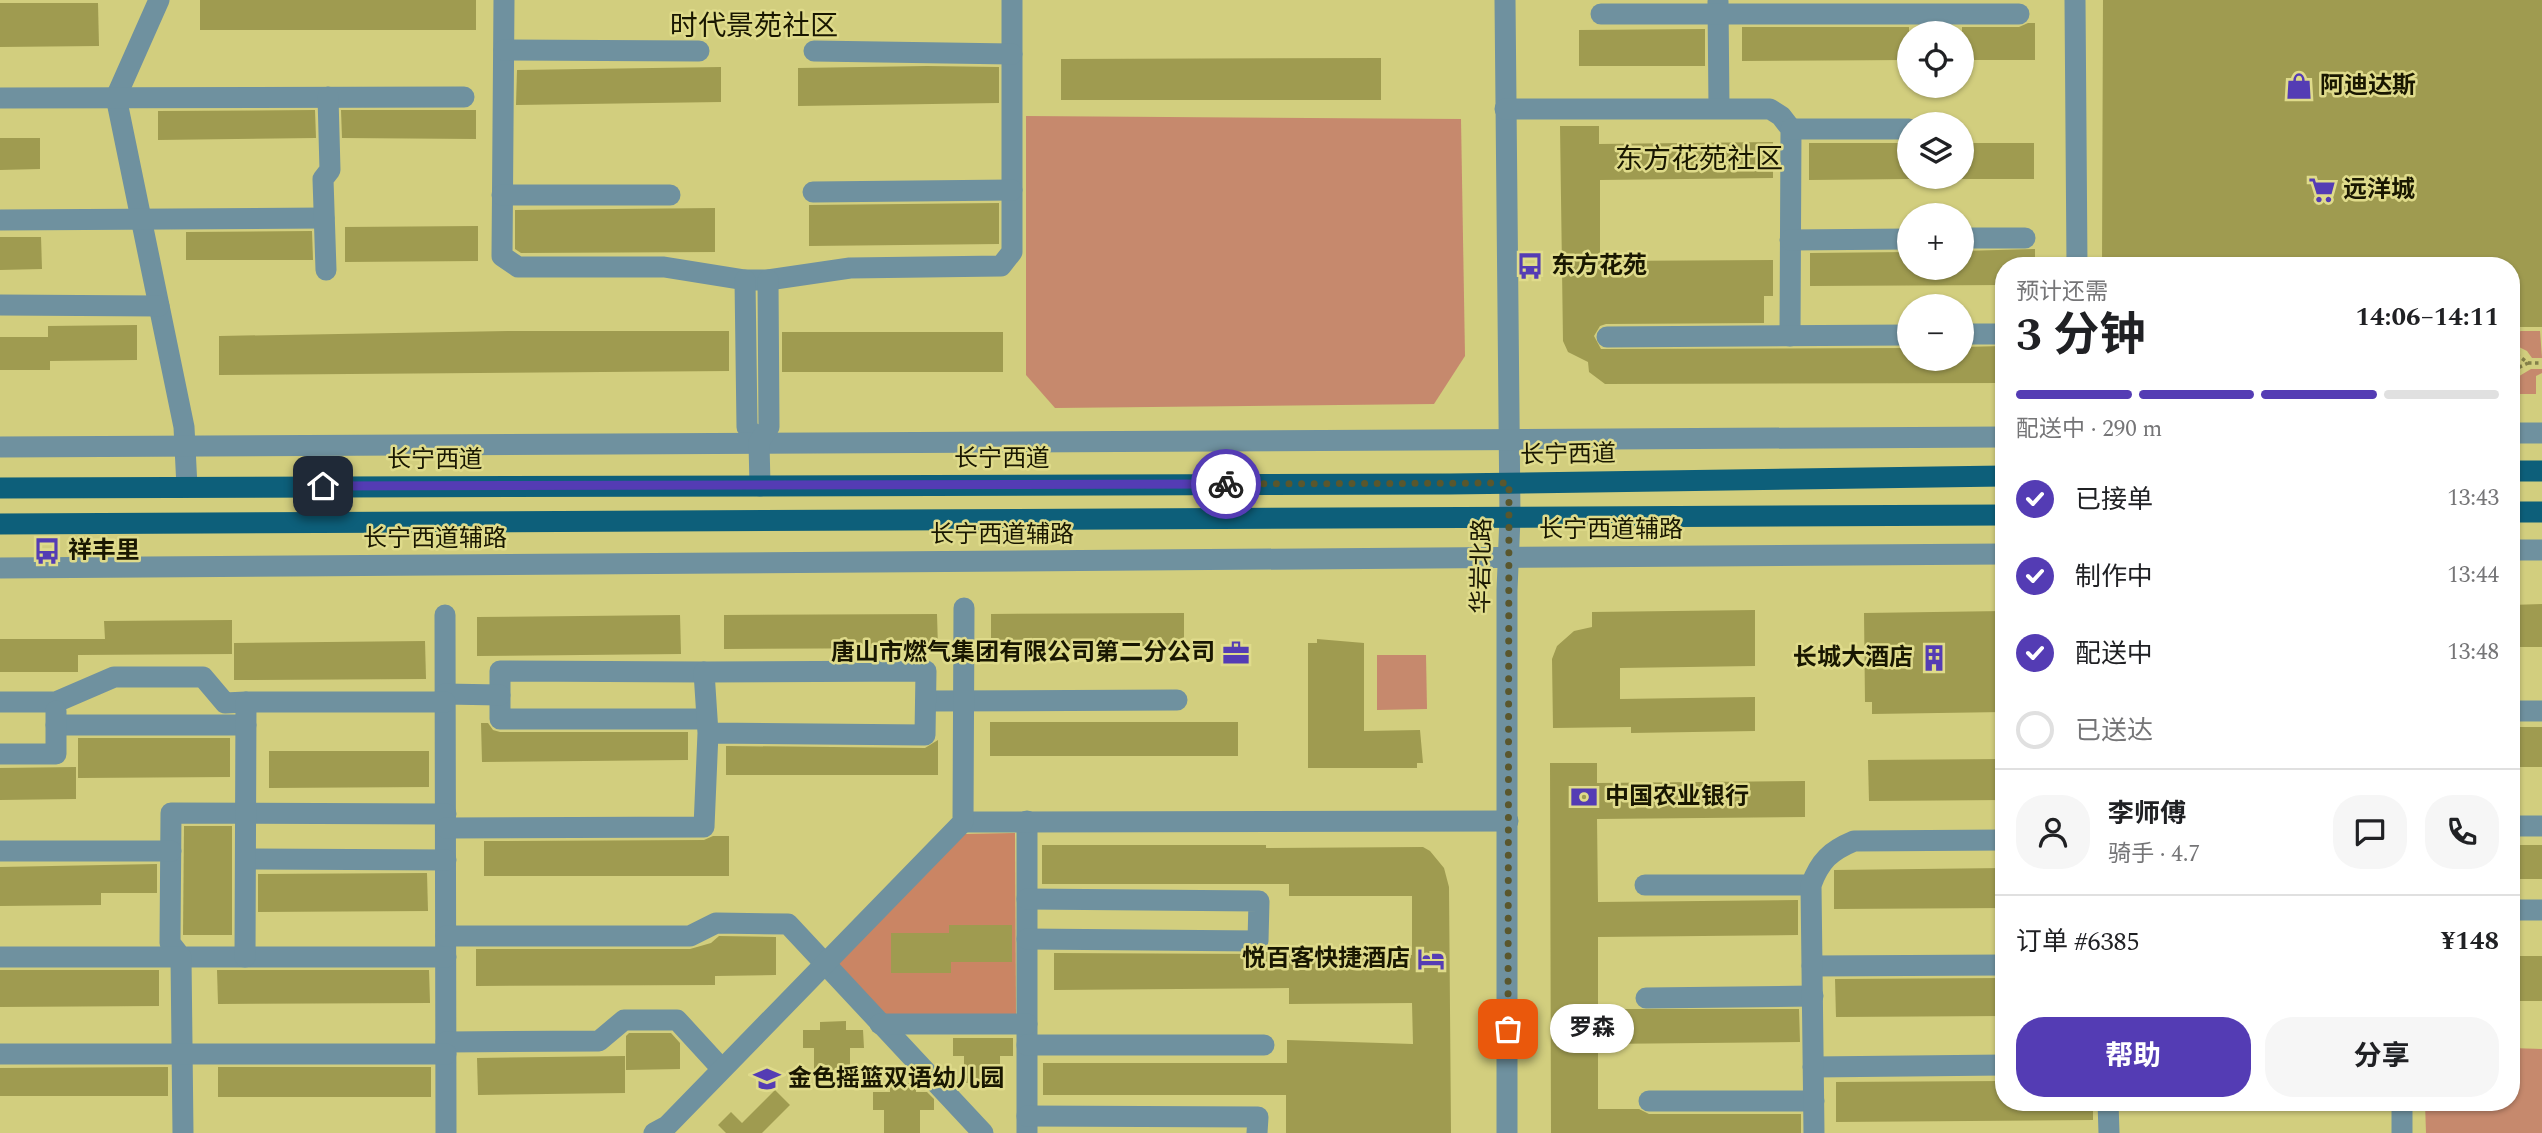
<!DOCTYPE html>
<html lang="zh">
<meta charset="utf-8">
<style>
:root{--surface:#fff;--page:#f6f6f6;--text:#202124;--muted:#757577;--line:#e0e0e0;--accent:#543cb4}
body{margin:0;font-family:Spectral,"Noto Sans SC",serif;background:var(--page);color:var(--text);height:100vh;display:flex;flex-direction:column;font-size:26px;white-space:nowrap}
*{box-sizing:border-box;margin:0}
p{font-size:23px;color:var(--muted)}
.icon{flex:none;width:38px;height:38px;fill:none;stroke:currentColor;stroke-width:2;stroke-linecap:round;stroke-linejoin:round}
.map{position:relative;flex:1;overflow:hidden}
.sheet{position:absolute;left:1995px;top:257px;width:525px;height:854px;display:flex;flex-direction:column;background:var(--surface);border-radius:28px;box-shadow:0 2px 5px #0004}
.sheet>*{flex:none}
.fabs{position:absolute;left:1897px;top:21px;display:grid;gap:14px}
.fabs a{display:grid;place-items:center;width:77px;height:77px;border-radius:50%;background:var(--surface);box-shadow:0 2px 5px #0004;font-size:35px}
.pin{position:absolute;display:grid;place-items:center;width:60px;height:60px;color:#fff;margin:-30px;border-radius:14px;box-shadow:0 4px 10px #0006}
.courier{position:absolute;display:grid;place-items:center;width:70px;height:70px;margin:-35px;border:5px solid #543cb4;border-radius:50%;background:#fff;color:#222;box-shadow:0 2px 9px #0007}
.bubble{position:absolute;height:49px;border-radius:24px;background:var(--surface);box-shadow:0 2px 5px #0004;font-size:23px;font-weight:700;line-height:49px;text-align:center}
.headline em{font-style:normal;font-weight:700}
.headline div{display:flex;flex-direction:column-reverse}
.headline{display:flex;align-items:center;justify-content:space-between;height:119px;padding:0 21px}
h1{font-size:46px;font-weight:700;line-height:52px}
.bar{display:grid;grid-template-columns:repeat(4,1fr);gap:10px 7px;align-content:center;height:84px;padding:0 21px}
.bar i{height:9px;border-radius:5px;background:var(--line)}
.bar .on{background:var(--accent)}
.bar p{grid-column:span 4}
.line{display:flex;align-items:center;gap:18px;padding:0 21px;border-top:2px solid var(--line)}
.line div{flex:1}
.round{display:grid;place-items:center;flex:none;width:74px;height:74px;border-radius:28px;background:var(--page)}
ol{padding:0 21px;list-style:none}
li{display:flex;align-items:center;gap:21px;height:77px}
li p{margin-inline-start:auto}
li .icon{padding:7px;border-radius:50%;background:var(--accent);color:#fff;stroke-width:4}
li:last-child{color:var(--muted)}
li i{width:38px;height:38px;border:4px solid var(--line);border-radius:50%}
.cta{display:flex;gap:14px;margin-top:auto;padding:14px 21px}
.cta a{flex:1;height:80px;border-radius:28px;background:var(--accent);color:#fff;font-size:28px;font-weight:700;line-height:80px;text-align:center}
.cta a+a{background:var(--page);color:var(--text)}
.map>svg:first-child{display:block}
</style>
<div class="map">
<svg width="2542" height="1133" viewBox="0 0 2542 1133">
<rect width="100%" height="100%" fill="#d2ce7e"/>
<g fill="#c6896d">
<path d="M 1026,116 L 1461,119 L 1465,356 L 1434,404 L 1055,408 L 1026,375 Z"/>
<path d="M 2521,331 L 2540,331 L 2542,358 L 2532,358 L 2527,351 L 2511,343 L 2511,335 Z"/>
<path d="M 2531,369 L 2542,369 L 2542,373 L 2536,376 L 2536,394 L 2511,394 L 2511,381 Z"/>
<path d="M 1377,655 L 1426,655 L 1427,709 L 1377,710 Z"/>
<path d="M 2511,1048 L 2542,1049 L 2542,1133 L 2426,1133 L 2425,1103 L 2511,1102 Z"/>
</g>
<path fill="#ca8564" d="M 1015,833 L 1016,1015 L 884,1016 L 833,965 L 962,834 Z"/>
<g fill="#9f9b50">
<rect x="200" y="0" width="276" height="30"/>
<path d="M 2103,0 L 2542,0 L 2542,327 L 2511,327 L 2511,266 L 2102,266 Z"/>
<path d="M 0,3 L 98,3 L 99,46 L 0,47 Z"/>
<path d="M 2028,23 L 2035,23 L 2035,60 L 1962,60 L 1962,27 L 2019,27 Z"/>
<path d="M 1742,27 L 1909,27 L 1909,60 L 1742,61 Z"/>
<path d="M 1705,29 L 1705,66 L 1579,66 L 1579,30 Z"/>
<path d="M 1381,58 L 1381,100 L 1061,100 L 1061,59 Z"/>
<path d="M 927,66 L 999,67 L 999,103 L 798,106 L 798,68 Z"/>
<path d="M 721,67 L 721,102 L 516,105 L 517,70 Z"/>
<path d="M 315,110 L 316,138 L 158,140 L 158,111 Z"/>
<path d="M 341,110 L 476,110 L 476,139 L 342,138 Z"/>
<path d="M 1560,126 L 1599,126 L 1599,144 L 1773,142 L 1773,178 L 1600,180 L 1600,261 L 1773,260 L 1773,296 L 1764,296 L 1764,323 L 1606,324 L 1600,326 L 1594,336 L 1601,349 L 1909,348 L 1909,359 L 1962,359 L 1962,347 L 2004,346 L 2004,383 L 1605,384 L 1589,372 L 1588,362 L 1568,352 L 1563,341 Z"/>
<path d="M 0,138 L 40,138 L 40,169 L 0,170 Z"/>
<path d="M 1809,143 L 1909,143 L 1909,179 L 1809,180 Z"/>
<rect x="1962" y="143" width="72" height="36"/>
<path d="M 999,203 L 999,244 L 809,246 L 809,205 Z"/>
<path d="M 715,208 L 715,252 L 521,253 L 515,249 L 515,210 Z"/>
<path d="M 478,226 L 478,261 L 345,262 L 345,227 Z"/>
<path d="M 312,231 L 313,260 L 186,260 L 186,232 Z"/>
<path d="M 0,237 L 41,237 L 42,269 L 0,270 Z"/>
<path d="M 2035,249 L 2035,266 L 2004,266 L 2004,285 L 1810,286 L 1810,253 L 1909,252 L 1909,268 L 1962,268 L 1962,251 Z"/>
<path d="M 137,325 L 137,360 L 50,361 L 50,370 L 0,370 L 0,337 L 48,337 L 48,326 Z"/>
<path d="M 508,331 L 729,331 L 729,371 L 219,375 L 219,336 Z"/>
<rect x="782" y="332" width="221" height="40"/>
<path d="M 2542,604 L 2542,647 L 2511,647 L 2511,605 Z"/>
<path d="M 1755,610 L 1755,666 L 1620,668 L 1620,699 L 1755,697 L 1755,731 L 1631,733 L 1631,727 L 1553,728 L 1552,659 L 1557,646 L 1574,631 L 1592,627 L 1592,612 Z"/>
<path d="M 2004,611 L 2004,712 L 1872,714 L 1872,702 L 1865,702 L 1864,613 Z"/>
<path d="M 1184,613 L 1184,646 L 991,647 L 991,614 Z"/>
<path d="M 937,614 L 938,648 L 724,649 L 724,615 Z"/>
<path d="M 680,615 L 681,654 L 477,656 L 477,617 Z"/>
<path d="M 232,620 L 232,654 L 78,655 L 78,672 L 0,672 L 0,639 L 105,639 L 104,621 Z"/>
<path d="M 1317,639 L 1364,643 L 1364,731 L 1420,730 L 1423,763 L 1417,763 L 1417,768 L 1308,768 L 1308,643 L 1317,643 Z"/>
<path d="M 425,641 L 426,679 L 234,680 L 234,643 Z"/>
<rect x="990" y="722" width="248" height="34"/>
<path d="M 481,723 L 488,723 L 493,730 L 500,732 L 688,732 L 688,760 L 482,762 Z"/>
<rect x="2511" y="727" width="31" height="40"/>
<path d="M 78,738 L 230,738 L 230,777 L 78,778 Z"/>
<path d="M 938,740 L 938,775 L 726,775 L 726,746 L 925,748 Z"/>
<path d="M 269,751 L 429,751 L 429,787 L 269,788 Z"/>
<path d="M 2004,759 L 2004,800 L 1869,801 L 1868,760 Z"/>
<path d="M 1550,763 L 1597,763 L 1597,783 L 1805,781 L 1805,817 L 1597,819 L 1598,902 L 1798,900 L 1798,935 L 1598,937 L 1598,1009 L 1799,1009 L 1800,1042 L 1598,1044 L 1598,1109 L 1639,1109 L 1649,1114 L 1801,1114 L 1801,1133 L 1551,1133 Z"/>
<path d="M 76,767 L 76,799 L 0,800 L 0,768 Z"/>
<path d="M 184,826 L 232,826 L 232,935 L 183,935 Z"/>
<path d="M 713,836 L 729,836 L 729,876 L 484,876 L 484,841 L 704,840 Z"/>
<path d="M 1042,845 L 1266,845 L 1266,848 L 1423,847 L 1430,851 L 1444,868 L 1449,887 L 1451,1133 L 1286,1133 L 1286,1095 L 1043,1095 L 1043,1063 L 1287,1063 L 1287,1040 L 1413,1044 L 1412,1003 L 1289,1004 L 1289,988 L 1054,990 L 1054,953 L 1258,954 L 1268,951 L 1268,955 L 1412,955 L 1412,896 L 1289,896 L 1289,884 L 1042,884 Z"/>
<rect x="2511" y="845" width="31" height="34"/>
<path d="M 157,864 L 157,893 L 101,893 L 101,905 L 0,906 L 0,867 Z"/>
<path d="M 2004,868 L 2004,908 L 1834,909 L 1834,870 Z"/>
<path d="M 427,873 L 428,911 L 258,912 L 258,874 Z"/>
<path d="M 949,925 L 1012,925 L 1012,962 L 951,962 L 951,973 L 891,973 L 891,933 L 949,933 Z"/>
<path d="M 719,936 L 776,937 L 776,975 L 715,976 L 715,985 L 476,986 L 476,949 L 690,949 L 711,943 Z"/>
<rect x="2511" y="956" width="31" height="45"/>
<path d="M 0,970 L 159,970 L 159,1006 L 0,1007 Z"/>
<path d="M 217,970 L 429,970 L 430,1003 L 218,1004 Z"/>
<path d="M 2004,978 L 2004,1016 L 1836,1017 L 1835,979 Z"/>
<path d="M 846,1021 L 846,1030 L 863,1030 L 864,1048 L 850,1048 L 850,1074 L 814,1075 L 814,1048 L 803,1048 L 803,1030 L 820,1030 L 820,1022 Z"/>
<path d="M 629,1033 L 671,1033 L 680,1043 L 680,1069 L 626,1070 L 626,1036 Z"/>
<path d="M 953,1038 L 1013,1038 L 1013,1056 L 1000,1056 L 1000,1083 L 964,1083 L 964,1056 L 953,1056 Z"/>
<path d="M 625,1056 L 625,1093 L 478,1095 L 477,1058 Z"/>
<path d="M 168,1067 L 168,1096 L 0,1096 L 0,1068 Z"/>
<rect x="218" y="1067" width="213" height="30"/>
<path d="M 2004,1081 L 2004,1102 L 2093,1102 L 2093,1120 L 1836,1122 L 1836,1082 Z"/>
<path d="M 890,1083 L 916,1083 L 916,1092 L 927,1092 L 934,1099 L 934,1110 L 920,1110 L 920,1133 L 884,1133 L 884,1110 L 873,1110 L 873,1092 L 890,1092 Z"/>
<path d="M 775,1090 L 790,1105 L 762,1133 L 726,1133 L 718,1125 L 731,1112 L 742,1123 Z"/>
</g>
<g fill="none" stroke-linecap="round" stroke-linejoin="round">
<g stroke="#838049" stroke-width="3.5" stroke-dasharray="3.5 3.5" stroke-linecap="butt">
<path d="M 2511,350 L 2528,363 L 2511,371"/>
<path d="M 2528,363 L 2542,363"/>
</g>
<g stroke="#6f919f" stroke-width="21">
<path d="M 159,0 L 116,97 L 184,427 L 187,487"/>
<path d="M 504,0 L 502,256 L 518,267 L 664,267 L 745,280 L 768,280 L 850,268 L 1001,266 L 1012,252 L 1012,0"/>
<path d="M 1505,0 L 1510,518 L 1507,590 L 1507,1133"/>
<path d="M 2075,0 L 2077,266"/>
<path d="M 1718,2 L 1719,108"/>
<path d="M 1601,14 L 2019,14"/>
<path d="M 504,50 L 699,51"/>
<path d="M 814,51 L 1012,54"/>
<path d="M 0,98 L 464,97"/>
<path d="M 1505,109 L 1770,109 L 1781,116 L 1791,129 L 1790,336"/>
<path d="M 1791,129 L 1909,129"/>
<path d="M 813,192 L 1012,190"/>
<path d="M 502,195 L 670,195"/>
<path d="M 0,220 L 324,218"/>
<path d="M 1962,238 L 2025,238"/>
<path d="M 1790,240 L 1909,239"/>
<path d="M 326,270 L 323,179 L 330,170 L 328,97"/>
<path d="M 745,280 L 747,427 L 759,442"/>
<path d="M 0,305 L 159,306"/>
<path d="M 1962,334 L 1999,334"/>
<path d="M 1607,337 L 1909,335"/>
<path d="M 2511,433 L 2542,433"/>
<path d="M 0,447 L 2004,437"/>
<path d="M 760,486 L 759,442 L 769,427 L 768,280"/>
<path d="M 2511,550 L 2542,550"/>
<path d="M 0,568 L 2004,554"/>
<path d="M 445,615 L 446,1133"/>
<path d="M 704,672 L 500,671 L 500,719 L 706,719"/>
<path d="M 445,694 L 500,695"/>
<path d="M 926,701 L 1177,700"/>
<path d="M 0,702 L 56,702 L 114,677 L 203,677 L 225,703 L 246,702"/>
<path d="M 2511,711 L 2542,711"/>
<path d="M 56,725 L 246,725"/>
<path d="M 0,754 L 56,754 L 56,711"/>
<path d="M 446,814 L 171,813 L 170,943 L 181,957 L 446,957"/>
<path d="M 1027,821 L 1027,1133"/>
<path d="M 963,822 L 1508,821"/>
<path d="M 2511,826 L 2542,826"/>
<path d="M 446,828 L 704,827 L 708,733 L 704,672 L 926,671 L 925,735 L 708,733"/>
<path d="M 0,851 L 171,851"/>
<path d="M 246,859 L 446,860"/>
<path d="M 1645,885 L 1811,885"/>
<path d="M 1027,899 L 1259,901 L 1258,941 L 1027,939"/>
<path d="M 2511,910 L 2542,910"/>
<path d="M 446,936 L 690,936 L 716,923 L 788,924 L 983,1133"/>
<path d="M 0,957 L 181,957 L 183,1133"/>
<path d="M 245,957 L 246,702 L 445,702"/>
<path d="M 1812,966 L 2004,965"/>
<path d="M 1646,998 L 1813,996"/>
<path d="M 880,1024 L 1027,1024"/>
<path d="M 446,1042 L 599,1041 L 624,1020 L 677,1020 L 721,1068"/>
<path d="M 1027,1045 L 1264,1045"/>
<path d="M 0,1054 L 446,1054"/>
<path d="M 1813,1067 L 2004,1065"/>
<path d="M 1649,1101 L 1814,1101"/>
<path d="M 2108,1102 L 2109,1133"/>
<path d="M 2402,1102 L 2402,1133"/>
<path d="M 1027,1116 L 1258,1117 L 1257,1133"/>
<path d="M 654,1133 L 667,1126 L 963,822 L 964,608"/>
<path d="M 1814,1133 L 1811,885 C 1820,861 1830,851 1854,841 L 2004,840"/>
</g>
<g stroke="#0d5f7a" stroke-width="21">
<path d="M 2511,471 L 2542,471"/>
<path d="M 0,488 L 1450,484 L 2004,476"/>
<path d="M 2511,512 L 2542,512"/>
<path d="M 0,524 L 2004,515"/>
</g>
</g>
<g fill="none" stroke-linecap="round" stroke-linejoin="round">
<path stroke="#5a572d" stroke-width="7" stroke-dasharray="0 12.6" d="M 1226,484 L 1509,483 L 1508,1029"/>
<path stroke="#543cb4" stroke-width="9" d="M 323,486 L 1226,484"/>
</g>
<defs>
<symbol id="shop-bare" viewBox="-9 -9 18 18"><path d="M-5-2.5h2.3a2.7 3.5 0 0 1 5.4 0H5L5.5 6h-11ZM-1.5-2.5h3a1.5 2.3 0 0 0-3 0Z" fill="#543cb4" stroke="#dfdb8b" stroke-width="2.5" paint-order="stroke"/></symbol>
<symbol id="supermarket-bare" viewBox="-9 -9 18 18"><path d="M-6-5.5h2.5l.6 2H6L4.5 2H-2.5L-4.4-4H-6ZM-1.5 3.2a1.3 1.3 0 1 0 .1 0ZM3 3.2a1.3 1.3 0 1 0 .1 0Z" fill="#543cb4" stroke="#dfdb8b" stroke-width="2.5" paint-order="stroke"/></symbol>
<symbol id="bus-bare" viewBox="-9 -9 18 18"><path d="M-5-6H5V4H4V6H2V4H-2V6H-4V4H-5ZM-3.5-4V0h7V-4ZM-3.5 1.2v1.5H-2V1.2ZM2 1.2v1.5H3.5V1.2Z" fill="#543cb4" stroke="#dfdb8b" stroke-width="2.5" paint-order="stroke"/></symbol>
<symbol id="office-bare" viewBox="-9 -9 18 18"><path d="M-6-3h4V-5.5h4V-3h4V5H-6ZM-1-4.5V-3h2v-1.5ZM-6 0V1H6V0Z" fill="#543cb4" stroke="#dfdb8b" stroke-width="2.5" paint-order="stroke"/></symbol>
<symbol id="building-bare" viewBox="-9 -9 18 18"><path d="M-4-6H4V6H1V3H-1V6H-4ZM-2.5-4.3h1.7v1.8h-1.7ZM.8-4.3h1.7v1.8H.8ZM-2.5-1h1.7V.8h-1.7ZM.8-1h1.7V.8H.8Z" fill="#543cb4" stroke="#dfdb8b" stroke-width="2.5" paint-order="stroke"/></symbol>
<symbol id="bank-bare" viewBox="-9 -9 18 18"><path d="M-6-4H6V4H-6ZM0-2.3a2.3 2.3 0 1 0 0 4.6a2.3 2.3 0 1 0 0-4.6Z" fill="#543cb4" stroke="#dfdb8b" stroke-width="2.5" paint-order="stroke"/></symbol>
<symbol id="hotel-bare" viewBox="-9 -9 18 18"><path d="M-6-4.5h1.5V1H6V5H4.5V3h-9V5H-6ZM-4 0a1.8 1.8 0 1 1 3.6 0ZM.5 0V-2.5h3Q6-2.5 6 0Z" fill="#543cb4" stroke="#dfdb8b" stroke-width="2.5" paint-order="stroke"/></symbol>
<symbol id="school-bare" viewBox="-9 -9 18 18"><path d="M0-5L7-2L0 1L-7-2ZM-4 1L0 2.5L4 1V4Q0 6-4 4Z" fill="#543cb4" stroke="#dfdb8b" stroke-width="2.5" paint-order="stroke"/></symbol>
</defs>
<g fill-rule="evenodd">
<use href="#shop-bare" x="2280" y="67" width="38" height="38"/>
<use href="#supermarket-bare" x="2303" y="171" width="38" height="38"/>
<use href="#bus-bare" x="1511" y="247" width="38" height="38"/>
<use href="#bus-bare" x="28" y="532" width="38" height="38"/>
<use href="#office-bare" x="1217" y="634" width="38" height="38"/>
<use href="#building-bare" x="1915" y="639" width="38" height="38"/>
<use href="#bank-bare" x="1565" y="778" width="38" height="38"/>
<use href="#hotel-bare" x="1412" y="940" width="38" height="38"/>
<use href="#school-bare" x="748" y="1060" width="38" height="38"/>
</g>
<g text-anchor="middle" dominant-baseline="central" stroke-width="5" stroke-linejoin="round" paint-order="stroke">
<g font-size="24" font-weight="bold" fill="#191701" stroke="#dfdb8b" text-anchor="start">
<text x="2320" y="86">阿迪达斯</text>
<text x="2343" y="190">远洋城</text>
<text x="1551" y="266">东方花苑</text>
<text x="68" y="551">祥丰里</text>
<text x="1215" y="653" text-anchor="end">唐山市燃气集团有限公司第二分公司</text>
<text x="1913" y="658" text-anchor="end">长城大酒店</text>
<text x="1605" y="797">中国农业银行</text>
<text x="1410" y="959" text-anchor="end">悦百客快捷酒店</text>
<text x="788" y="1079">金色摇篮双语幼儿园</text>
</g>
<g font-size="24" fill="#191701" stroke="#dfdb8b">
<text transform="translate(1568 455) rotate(-1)">长宁西道</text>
<text x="1002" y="459">长宁西道</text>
<text x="435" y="460">长宁西道</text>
<text x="1611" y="530">长宁西道辅路</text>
<text x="1002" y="535">长宁西道辅路</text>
<text x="435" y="539">长宁西道辅路</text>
<text transform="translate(1482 566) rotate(-89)">华岩北路</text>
</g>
<g font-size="28" fill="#191701" stroke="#dfdb8b">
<text x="754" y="26">时代景苑社区</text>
<text x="1699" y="159">东方花苑社区</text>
</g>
</g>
</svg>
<div class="fabs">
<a><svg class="icon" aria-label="locate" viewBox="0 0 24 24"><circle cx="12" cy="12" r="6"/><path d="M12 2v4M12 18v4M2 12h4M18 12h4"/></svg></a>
<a><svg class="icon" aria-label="layers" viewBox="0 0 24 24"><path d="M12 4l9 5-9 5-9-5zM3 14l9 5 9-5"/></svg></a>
<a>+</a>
<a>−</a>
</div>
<div class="pin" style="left:1508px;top:1029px;background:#ea580c"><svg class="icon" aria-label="bag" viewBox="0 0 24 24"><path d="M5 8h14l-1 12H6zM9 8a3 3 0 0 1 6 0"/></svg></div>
<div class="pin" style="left:323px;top:486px;background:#1f2937"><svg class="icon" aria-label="home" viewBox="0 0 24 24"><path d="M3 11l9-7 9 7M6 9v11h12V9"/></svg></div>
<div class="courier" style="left:1226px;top:484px"><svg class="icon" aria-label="bike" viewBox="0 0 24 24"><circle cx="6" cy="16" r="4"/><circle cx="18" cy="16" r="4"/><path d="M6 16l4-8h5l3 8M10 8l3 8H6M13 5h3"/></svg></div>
<div class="bubble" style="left:1550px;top:1004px;width:84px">罗森</div>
<section class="sheet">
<div class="headline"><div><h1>3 分钟</h1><p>预计还需</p></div><em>14:06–14:11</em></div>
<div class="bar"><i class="on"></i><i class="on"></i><i class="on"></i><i></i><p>配送中 · 290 m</p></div>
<ol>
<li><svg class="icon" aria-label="check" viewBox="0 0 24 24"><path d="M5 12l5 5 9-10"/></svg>已接单<p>13:43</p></li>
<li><svg class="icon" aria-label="check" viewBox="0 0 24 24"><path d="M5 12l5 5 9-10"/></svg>制作中<p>13:44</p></li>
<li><svg class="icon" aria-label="check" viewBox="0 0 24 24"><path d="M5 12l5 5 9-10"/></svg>配送中<p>13:48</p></li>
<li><i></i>已送达</li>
</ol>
<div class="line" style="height:126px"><a class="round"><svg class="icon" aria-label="person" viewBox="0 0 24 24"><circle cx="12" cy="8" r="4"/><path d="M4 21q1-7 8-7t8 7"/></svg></a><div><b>李师傅</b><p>骑手 · 4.7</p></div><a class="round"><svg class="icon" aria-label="chat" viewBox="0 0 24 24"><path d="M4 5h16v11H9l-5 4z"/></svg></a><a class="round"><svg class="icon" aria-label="phone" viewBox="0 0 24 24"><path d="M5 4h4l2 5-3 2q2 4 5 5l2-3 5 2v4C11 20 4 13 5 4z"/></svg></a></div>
<div class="line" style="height:91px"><div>订单 #6385</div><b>¥148</b></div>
<div class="cta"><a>帮助</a><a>分享</a></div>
</section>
</div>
